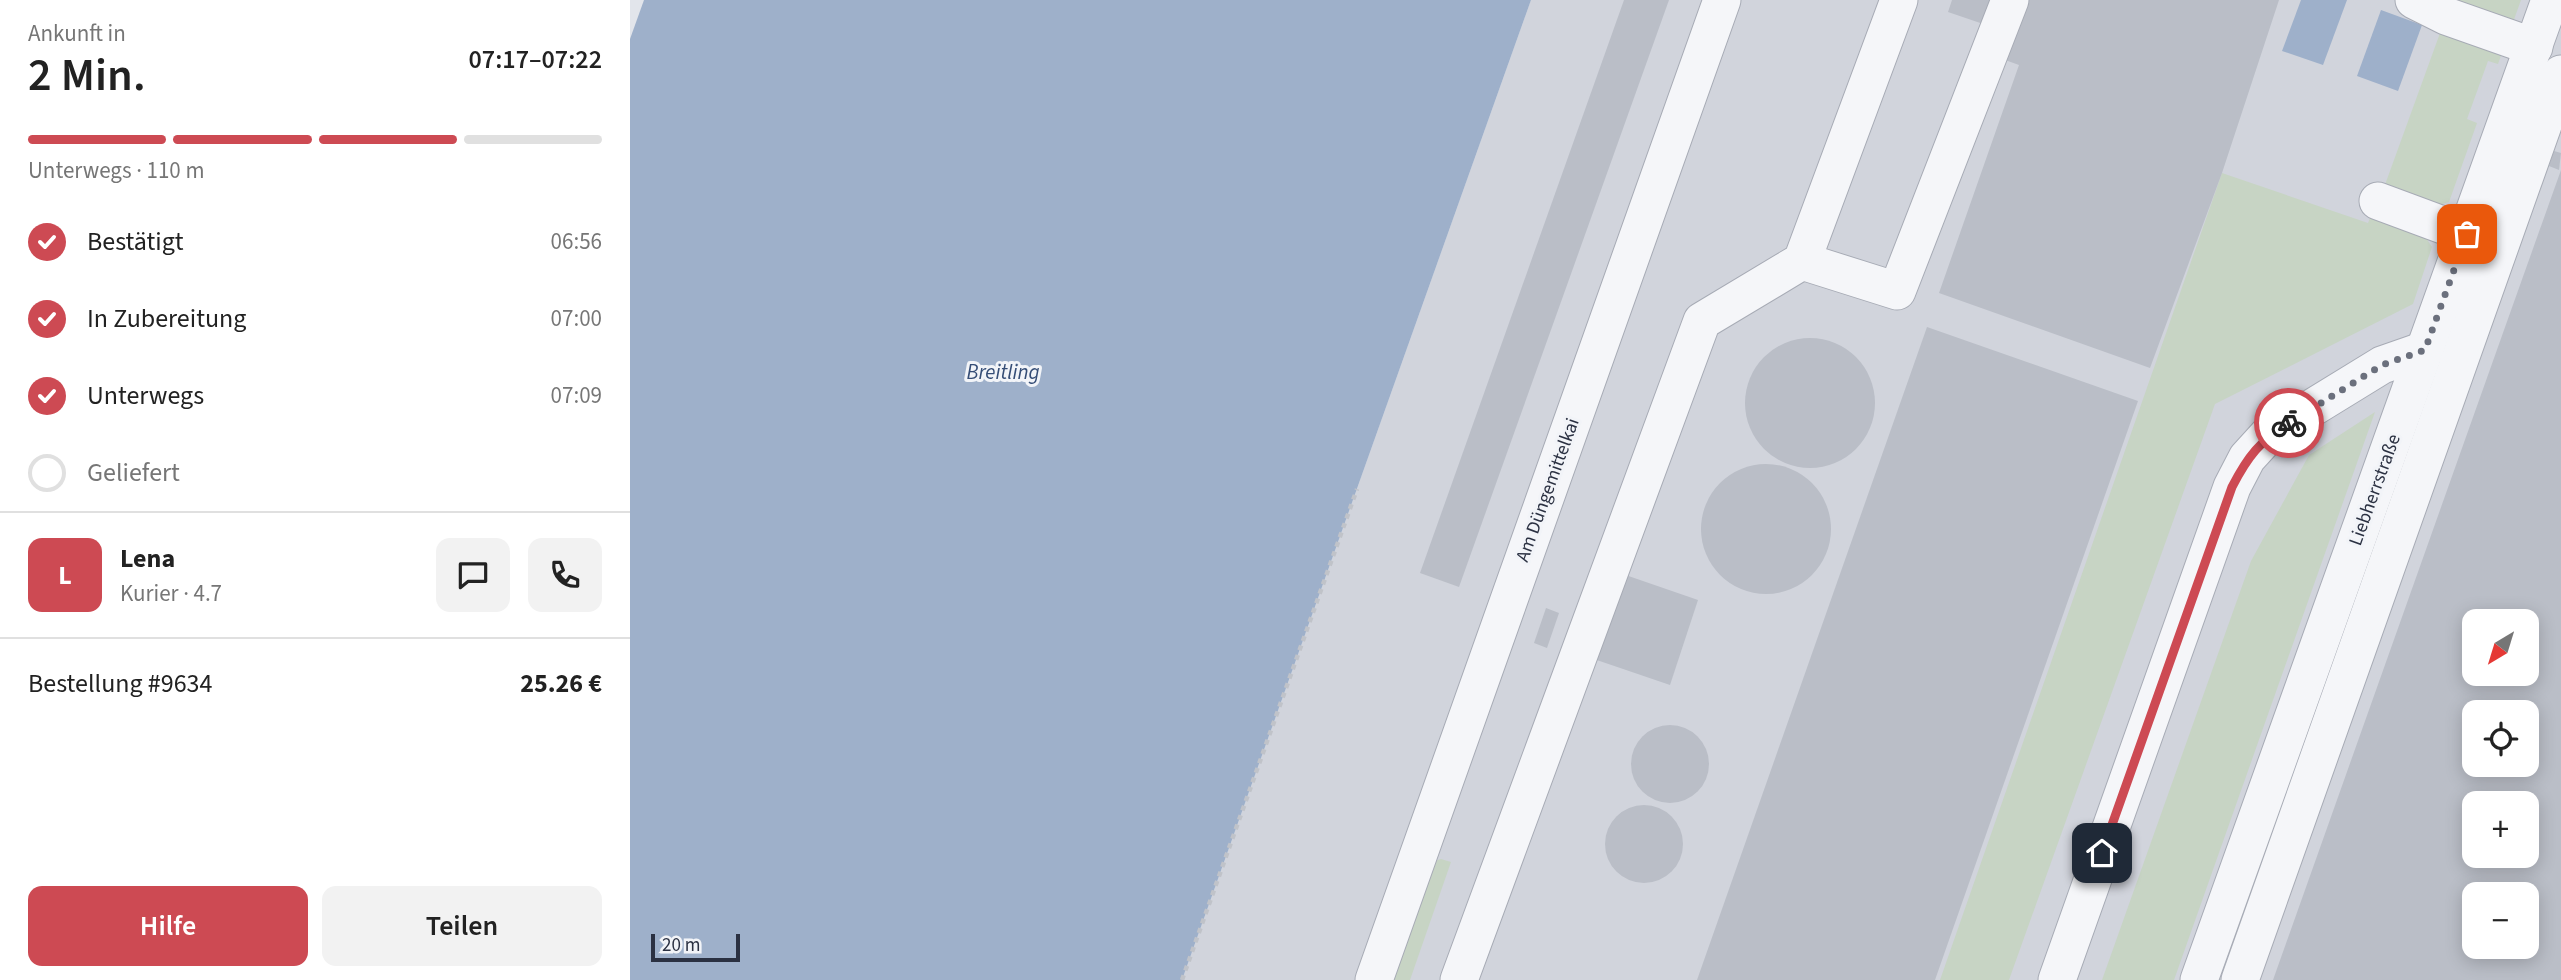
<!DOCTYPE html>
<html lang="de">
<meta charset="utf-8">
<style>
:root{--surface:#fff;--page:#f2f2f2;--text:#222;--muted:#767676;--line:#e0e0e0;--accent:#cd4a53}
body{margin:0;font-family:"Source Sans 3",sans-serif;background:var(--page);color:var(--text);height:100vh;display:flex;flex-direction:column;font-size:26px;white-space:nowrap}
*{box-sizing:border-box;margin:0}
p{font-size:23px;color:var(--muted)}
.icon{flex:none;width:38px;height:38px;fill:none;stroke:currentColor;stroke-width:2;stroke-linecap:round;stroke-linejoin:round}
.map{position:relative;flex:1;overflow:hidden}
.details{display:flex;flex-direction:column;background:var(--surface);width:630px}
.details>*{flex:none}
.needle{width:46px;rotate:218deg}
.buttons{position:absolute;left:1832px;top:609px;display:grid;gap:14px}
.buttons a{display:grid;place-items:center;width:77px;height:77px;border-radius:14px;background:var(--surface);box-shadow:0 4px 18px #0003;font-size:35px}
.scale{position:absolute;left:21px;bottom:18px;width:89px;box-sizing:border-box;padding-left:7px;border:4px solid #2b3142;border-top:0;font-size:19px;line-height:24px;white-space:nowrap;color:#2b3142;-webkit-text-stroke:5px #f2f4f8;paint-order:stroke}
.pin{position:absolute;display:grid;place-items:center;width:60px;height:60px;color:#fff;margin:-30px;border-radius:14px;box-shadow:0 4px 10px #0006}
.courier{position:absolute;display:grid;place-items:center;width:70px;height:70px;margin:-35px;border:5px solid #cd4a53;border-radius:50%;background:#fff;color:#222;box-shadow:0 2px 9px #0007}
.summary em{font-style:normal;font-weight:600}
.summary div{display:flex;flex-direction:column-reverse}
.summary{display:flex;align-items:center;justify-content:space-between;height:119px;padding:0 28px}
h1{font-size:46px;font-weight:600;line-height:52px}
.bar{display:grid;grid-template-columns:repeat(4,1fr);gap:10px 7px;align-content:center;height:84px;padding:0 28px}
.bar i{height:9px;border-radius:5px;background:var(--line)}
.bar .current{background:var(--accent)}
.bar p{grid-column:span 4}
.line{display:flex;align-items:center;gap:18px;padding:0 28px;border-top:2px solid var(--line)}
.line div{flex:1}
.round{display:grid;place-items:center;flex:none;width:74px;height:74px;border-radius:14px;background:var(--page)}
ol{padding:0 28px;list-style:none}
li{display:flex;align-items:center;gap:21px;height:77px}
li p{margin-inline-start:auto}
li .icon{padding:7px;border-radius:50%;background:var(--accent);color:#fff;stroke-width:4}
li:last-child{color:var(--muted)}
li i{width:38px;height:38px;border:4px solid var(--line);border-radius:50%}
.primary-button{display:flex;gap:14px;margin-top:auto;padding:14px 28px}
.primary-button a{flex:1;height:80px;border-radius:14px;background:var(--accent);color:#fff;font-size:28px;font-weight:600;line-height:80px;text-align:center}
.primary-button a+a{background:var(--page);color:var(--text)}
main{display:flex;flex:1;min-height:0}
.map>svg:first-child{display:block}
</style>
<main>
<section class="details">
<div class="summary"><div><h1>2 Min.</h1><p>Ankunft in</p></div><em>07:17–07:22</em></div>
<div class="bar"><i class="current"></i><i class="current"></i><i class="current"></i><i></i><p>Unterwegs · 110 m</p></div>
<ol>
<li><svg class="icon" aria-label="check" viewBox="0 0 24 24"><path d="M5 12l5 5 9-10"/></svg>Bestätigt<p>06:56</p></li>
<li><svg class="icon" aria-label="check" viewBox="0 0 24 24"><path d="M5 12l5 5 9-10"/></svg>In Zubereitung<p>07:00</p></li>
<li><svg class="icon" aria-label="check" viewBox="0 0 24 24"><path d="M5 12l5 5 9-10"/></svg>Unterwegs<p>07:09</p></li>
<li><i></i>Geliefert</li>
</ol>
<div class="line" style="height:126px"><b class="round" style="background:var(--accent);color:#fff">L</b><div><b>Lena</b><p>Kurier · 4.7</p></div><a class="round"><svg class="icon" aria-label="chat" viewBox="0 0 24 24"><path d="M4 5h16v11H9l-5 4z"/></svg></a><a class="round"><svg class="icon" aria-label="phone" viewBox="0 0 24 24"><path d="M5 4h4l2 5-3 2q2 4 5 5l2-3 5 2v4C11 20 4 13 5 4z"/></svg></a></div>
<div class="line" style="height:91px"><div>Bestellung #9634</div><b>25.26 €</b></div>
<div class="primary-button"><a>Hilfe</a><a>Teilen</a></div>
</section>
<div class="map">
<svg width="1931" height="980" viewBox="0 0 1931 980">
<rect width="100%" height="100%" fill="#e2e5eb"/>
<path fill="#d1d4dc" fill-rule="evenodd" d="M 901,0 L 1931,0 L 1931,980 L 552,980 ZM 1844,621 L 1897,621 L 1897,674 L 1844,674 ZM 1844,712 L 1897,712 L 1897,765 L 1844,765 ZM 1844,803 L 1897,803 L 1897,856 L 1844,856 ZM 1844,894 L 1897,894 L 1897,947 L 1844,947 Z"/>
<g fill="#c7d4c4">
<path d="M 1822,0 L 1891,0 L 1868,64 L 1858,61 L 1837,119 L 1847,123 L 1819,202 L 1794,209 L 1752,193 Z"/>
<path d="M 1592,173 L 1738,223 L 1744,208 L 1788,226 L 1802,247 L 1783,304 L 1585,404 L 1379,980 L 1310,980 Z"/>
<path d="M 1745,412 L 1544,980 L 1472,980 L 1621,561 L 1679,455 Z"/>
<path d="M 811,859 L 821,862 L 780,980 L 759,980 L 801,862 Z"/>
</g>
<g fill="#9eb0ca">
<path d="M 14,0 L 901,0 L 552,980 L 0,980 L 0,39 Z"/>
<path d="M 1671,0 L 1717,0 L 1693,65 L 1652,51 Z"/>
<path d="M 1751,10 L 1792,25 L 1768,91 L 1727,76 Z"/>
</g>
<g fill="#babec7" fill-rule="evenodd">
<path d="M 994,0 L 1039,0 L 829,587 L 790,573 Z"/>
<path d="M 1322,0 L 1649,0 L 1592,173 L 1520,368 L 1309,293 L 1389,65 L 1353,52 L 1362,27 L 1318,12 Z"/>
<path d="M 1924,151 L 1931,153 L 1929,170 L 1919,166 Z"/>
<path d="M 1931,170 L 1931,980 L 1643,980 L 1874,330 ZM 1844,621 L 1897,621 L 1897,674 L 1844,674 ZM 1844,712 L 1897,712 L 1897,765 L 1844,765 ZM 1844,803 L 1897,803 L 1897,856 L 1844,856 ZM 1844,894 L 1897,894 L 1897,947 L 1844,947 Z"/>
<path d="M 1297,327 L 1508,401 L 1305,980 L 1067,980 Z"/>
<circle cx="1180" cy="403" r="65"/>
<circle cx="1136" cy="529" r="65"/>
<path d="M 984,571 L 1068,600 L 1040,685 L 955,656 Z"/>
<path d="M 916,608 L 929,613 L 917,648 L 904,643 Z"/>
<circle cx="1040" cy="764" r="39"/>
<circle cx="1014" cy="844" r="39"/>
</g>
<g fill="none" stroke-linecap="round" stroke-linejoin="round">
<defs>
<g id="minor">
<path d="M 1784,0 L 1816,16 L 1904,47"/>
<path d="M 1748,201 L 1837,234"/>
<path d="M 1172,261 L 1267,291 L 1380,0"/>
<path d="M 744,980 L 1092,0"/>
<path d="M 829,980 L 1072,321 L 1172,261 L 1269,0"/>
<path d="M 1427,980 L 1602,487 L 1617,458 L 1638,435 L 1752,365 L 1795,350"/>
<path d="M 1569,980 L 1920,0"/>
<path d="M 1610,980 L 1931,74"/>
</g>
</defs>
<use href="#minor" stroke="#a7abb5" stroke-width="39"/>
<path stroke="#c0c3c9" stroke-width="4.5" stroke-dasharray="5 5" stroke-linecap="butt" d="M 552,980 L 727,489"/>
<use href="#minor" stroke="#f5f6f9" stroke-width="37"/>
</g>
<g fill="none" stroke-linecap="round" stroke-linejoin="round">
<path stroke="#6b707d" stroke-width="7" stroke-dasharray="0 12.6" d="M 1659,423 L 1752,365 L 1795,350 L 1837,234"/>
<path stroke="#cd4a53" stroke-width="9" d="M 1472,853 L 1602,487 C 1618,456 1630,441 1659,423"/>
</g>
<g text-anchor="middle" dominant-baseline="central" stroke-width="6" stroke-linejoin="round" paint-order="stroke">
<g font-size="19" fill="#2b3142" stroke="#f2f4f8">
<text transform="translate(918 490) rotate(-70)">Am Düngemittelkai</text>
<text transform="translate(1745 490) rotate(-70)">Liebherrstraße</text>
</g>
<g font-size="21" font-style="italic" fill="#354d76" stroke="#f2f4f8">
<text x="373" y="372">Breitling</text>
</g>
</g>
</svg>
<div class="buttons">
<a><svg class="needle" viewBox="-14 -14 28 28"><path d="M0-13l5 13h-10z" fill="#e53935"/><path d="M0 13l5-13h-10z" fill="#767676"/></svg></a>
<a><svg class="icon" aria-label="locate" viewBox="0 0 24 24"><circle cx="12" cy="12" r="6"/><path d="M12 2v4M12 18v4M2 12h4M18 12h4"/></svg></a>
<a>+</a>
<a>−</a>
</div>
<div class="scale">20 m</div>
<div class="pin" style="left:1837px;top:234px;background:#ea580c"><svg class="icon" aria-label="bag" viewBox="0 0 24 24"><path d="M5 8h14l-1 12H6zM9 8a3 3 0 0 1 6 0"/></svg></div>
<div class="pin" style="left:1472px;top:853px;background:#1f2937"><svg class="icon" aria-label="home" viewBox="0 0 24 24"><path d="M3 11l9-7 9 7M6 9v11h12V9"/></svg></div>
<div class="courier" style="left:1659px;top:423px"><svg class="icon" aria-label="bike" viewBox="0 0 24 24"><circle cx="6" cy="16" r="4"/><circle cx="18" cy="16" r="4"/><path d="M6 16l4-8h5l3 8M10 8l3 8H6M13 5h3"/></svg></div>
</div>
</main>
